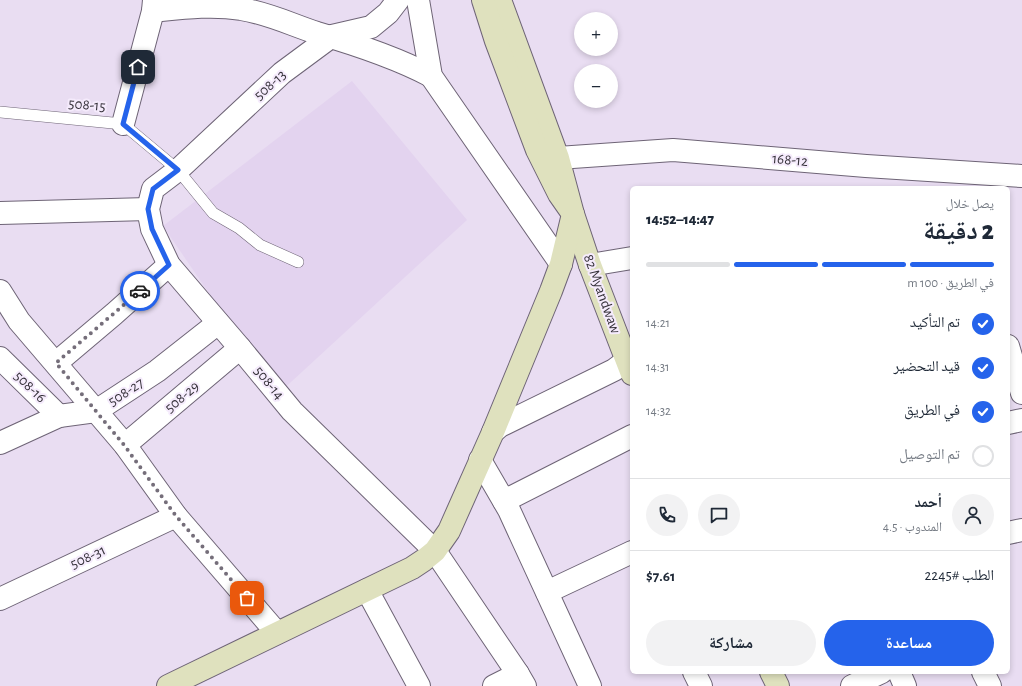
<!DOCTYPE html>
<html lang="ar">
<meta charset="utf-8">
<style>
:root{--surface:#fff;--page:#f2f2f3;--text:#1f2937;--muted:#747a83;--line:#e0e1e3;--accent:#2563eb}
body{margin:0;font-family:"Alegreya Sans","Noto Naskh Arabic",sans-serif;background:var(--page);color:var(--text);direction:rtl;height:100vh;display:flex;flex-direction:column;font-size:15px;white-space:nowrap}
*{box-sizing:border-box;margin:0}
p{font-size:13px;color:var(--muted)}
.icon{flex:none;width:22px;height:22px;fill:none;stroke:currentColor;stroke-width:2;stroke-linecap:round;stroke-linejoin:round}
.map{position:relative;flex:1;overflow:hidden;direction:ltr}
.sheet{position:absolute;left:630px;top:186px;width:380px;height:488px;display:flex;flex-direction:column;background:var(--surface);border-radius:6px;box-shadow:0 2px 6px #0003;direction:rtl}
.sheet>*{flex:none}
.tools{position:absolute;left:574px;top:12px;display:grid;gap:8px}
.tools a{display:grid;place-items:center;width:44px;height:44px;border-radius:50%;background:var(--surface);box-shadow:0 2px 6px #0003;font-size:20px}
.pin{position:absolute;display:grid;place-items:center;width:34px;height:34px;color:#fff;margin:-17px;border-radius:8px;box-shadow:0 2px 6px #0006}
.courier{position:absolute;display:grid;place-items:center;width:40px;height:40px;margin:-20px;border:3px solid #2563eb;border-radius:50%;background:#fff;color:#222;box-shadow:0 1px 5px #0007}
.overview em{font-style:normal;font-weight:800}
.overview div{display:flex;flex-direction:column-reverse}
.overview{display:flex;align-items:center;justify-content:space-between;height:68px;padding:0 16px}
h1{font-size:26px;font-weight:800;line-height:30px}
.bar{display:grid;grid-template-columns:repeat(4,1fr);gap:6px 4px;align-content:center;height:48px;padding:0 16px}
.bar i{height:5px;border-radius:3px;background:var(--line)}
.bar .on{background:var(--accent)}
.bar p{grid-column:span 4}
.line{display:flex;align-items:center;gap:10px;padding:0 16px;border-top:1px solid var(--line)}
.line div{flex:1}
.round{display:grid;place-items:center;flex:none;width:42px;height:42px;border-radius:21px;background:var(--page)}
ol{padding:0 16px;list-style:none}
li{display:flex;align-items:center;gap:12px;height:44px}
li p{margin-inline-start:auto}
li .icon{padding:4px;border-radius:50%;background:var(--accent);color:#fff;stroke-width:4}
li:last-child{color:var(--muted)}
li i{width:22px;height:22px;border:2px solid var(--line);border-radius:50%}
.primary-button{display:flex;gap:8px;margin-top:auto;padding:8px 16px}
.primary-button a{flex:1;height:46px;border-radius:24px;background:var(--accent);color:#fff;font-size:16px;font-weight:800;line-height:46px;text-align:center}
.primary-button a+a{background:var(--page);color:var(--text)}
.map>svg:first-child{display:block}
</style>
<div class="map">
<svg width="1022" height="686" viewBox="0 0 1022 686">
<rect width="100%" height="100%" fill="#e9ddf2"/>
<path fill="#e3d3ef" d="M 352,81 L 467,220 L 278,394 L 163,226 Z"/>
<g fill="none" stroke-linecap="round" stroke-linejoin="round">
<defs>
<path id="lane" d="M 0,112 L 123,124 L 178,170 L 213,213 L 239,228 L 260,245 L 298,262"/>
<g id="street">
<path d="M 398,0 L 388,13 L 371,27 L 332,36 L 282,73 L 178,170 L 153,189 L 148,209 L 152,229 L 169,265 L 240,348 L 292,411 L 435,551 L 518,674 L 525,686"/>
<path d="M 418,0 L 431,76 L 561,264"/>
<path d="M 153,11 C 182,8 212,4 241,9 C 268,13 292,25 317,33 C 355,44 395,57 431,76"/>
<path d="M 123,124 L 153,11 L 154,0"/>
<path d="M 558,158 L 673,150 L 866,166 L 1022,176"/>
<path d="M 0,213 L 148,209"/>
<path d="M 590,265 L 632,258"/>
<path d="M 0,291 L 19,321 L 125,445 L 176,516 L 277,633"/>
<path d="M 1008,346 L 1022,393"/>
<path d="M 0,358 L 59,416"/>
<path d="M 56,363 L 114,314 L 169,265"/>
<path d="M 1008,423 L 1022,420"/>
<path d="M 493,432 L 500,426 L 614,370 L 626,361"/>
<path d="M 0,443 L 59,416 L 96,411 L 157,371 L 218,323"/>
<path d="M 125,445 L 240,348"/>
<path d="M 480,460 L 509,510 L 590,686"/>
<path d="M 504,501 L 632,436"/>
<path d="M 1008,533 L 1022,530"/>
<path d="M 367,590 L 419,686"/>
<path d="M 547,592 L 632,552"/>
<path d="M 0,599 L 176,516"/>
<path d="M 694,672 L 701,686"/>
<path d="M 899,672 L 905,686"/>
<path d="M 983,672 L 990,686"/>
<path d="M 494,686 L 518,674"/>
<path d="M 852,686 L 882,672"/>
</g>
<g id="secondary">
<path d="M 500,0 L 558,158 L 573,214 L 590,265 L 632,374"/>
<path d="M 771,672 L 778,686"/>
<path d="M 168,686 L 412,568 L 424,560 L 435,551 L 449,531 L 493,432 L 551,291 L 561,264 L 573,214 L 559,194 L 537,150 L 496,41 L 483,0"/>
</g>
</defs>
<use href="#lane" stroke="#6e6476" stroke-width="12"/>
<use href="#street" stroke="#6e6476" stroke-width="24"/>
<use href="#secondary" stroke="#6e6476" stroke-width="24"/>
<use href="#lane" stroke="#fff" stroke-width="11"/>
<use href="#street" stroke="#fff" stroke-width="22"/>
<use href="#secondary" stroke="#dfe1be" stroke-width="22"/>
</g>
<g fill="none" stroke-linecap="round" stroke-linejoin="round">
<path stroke="#756e7a" stroke-width="4" stroke-dasharray="0 7.2" d="M 140,291 L 56,363 L 124,445 L 176,516 L 247,598"/>
<path stroke="#2563eb" stroke-width="5" d="M 138,67 L 123,124 L 178,170 L 153,189 L 148,209 L 152,229 L 169,265 L 140,291"/>
</g>
<g text-anchor="middle" dominant-baseline="central" stroke-width="4" stroke-linejoin="round" paint-order="stroke">
<g font-size="15" fill="#36323a" stroke="#f5ebfc">
<text transform="translate(270 85) rotate(-42)">508-13</text>
<text transform="translate(87 105) rotate(5)">508-15</text>
<text transform="translate(790 160) rotate(5)">168-12</text>
<text transform="translate(602 294) rotate(70)">82 Myandwaw</text>
<text transform="translate(269 383) rotate(51)">508-14</text>
<text transform="translate(30 387) rotate(44)">508-16</text>
<text transform="translate(126 392) rotate(-33)">508-27</text>
<text transform="translate(182 397) rotate(-40)">508-29</text>
<text transform="translate(88 557) rotate(-25)">508-31</text>
</g>
</g>
</svg>
<div class="tools">
<a>+</a>
<a>−</a>
</div>
<div class="pin" style="left:247px;top:598px;background:#ea580c"><svg class="icon" aria-label="bag" viewBox="0 0 24 24"><path d="M5 8h14l-1 12H6zM9 8a3 3 0 0 1 6 0"/></svg></div>
<div class="pin" style="left:138px;top:67px;background:#1f2937"><svg class="icon" aria-label="home" viewBox="0 0 24 24"><path d="M3 11l9-7 9 7M6 9v11h12V9"/></svg></div>
<div class="courier" style="left:140px;top:291px"><svg class="icon" aria-label="car" viewBox="0 0 24 24"><path d="M5 17H2v-5l4-1 3-4h7l3 4 3 1v5h-3M9 17h6M6 11h13"/><circle cx="7" cy="17" r="2"/><circle cx="17" cy="17" r="2"/></svg></div>
<section class="sheet">
<div class="overview"><div><h1>2 دقيقة</h1><p>يصل خلال</p></div><em>14:47–14:52</em></div>
<div class="bar"><i class="on"></i><i class="on"></i><i class="on"></i><i></i><p>في الطريق · 100 m</p></div>
<ol>
<li><svg class="icon" aria-label="check" viewBox="0 0 24 24"><path d="M5 12l5 5 9-10"/></svg>تم التأكيد<p>14:21</p></li>
<li><svg class="icon" aria-label="check" viewBox="0 0 24 24"><path d="M5 12l5 5 9-10"/></svg>قيد التحضير<p>14:31</p></li>
<li><svg class="icon" aria-label="check" viewBox="0 0 24 24"><path d="M5 12l5 5 9-10"/></svg>في الطريق<p>14:32</p></li>
<li><i></i>تم التوصيل</li>
</ol>
<div class="line" style="height:72px"><a class="round"><svg class="icon" aria-label="person" viewBox="0 0 24 24"><circle cx="12" cy="8" r="4"/><path d="M4 21q1-7 8-7t8 7"/></svg></a><div><b>أحمد</b><p>المندوب · 4.5</p></div><a class="round"><svg class="icon" aria-label="chat" viewBox="0 0 24 24"><path d="M4 5h16v11H9l-5 4z"/></svg></a><a class="round"><svg class="icon" aria-label="phone" viewBox="0 0 24 24"><path d="M5 4h4l2 5-3 2q2 4 5 5l2-3 5 2v4C11 20 4 13 5 4z"/></svg></a></div>
<div class="line" style="height:52px"><div>الطلب #2245</div><b>$7.61</b></div>
<div class="primary-button"><a>مساعدة</a><a>مشاركة</a></div>
</section>
</div>
